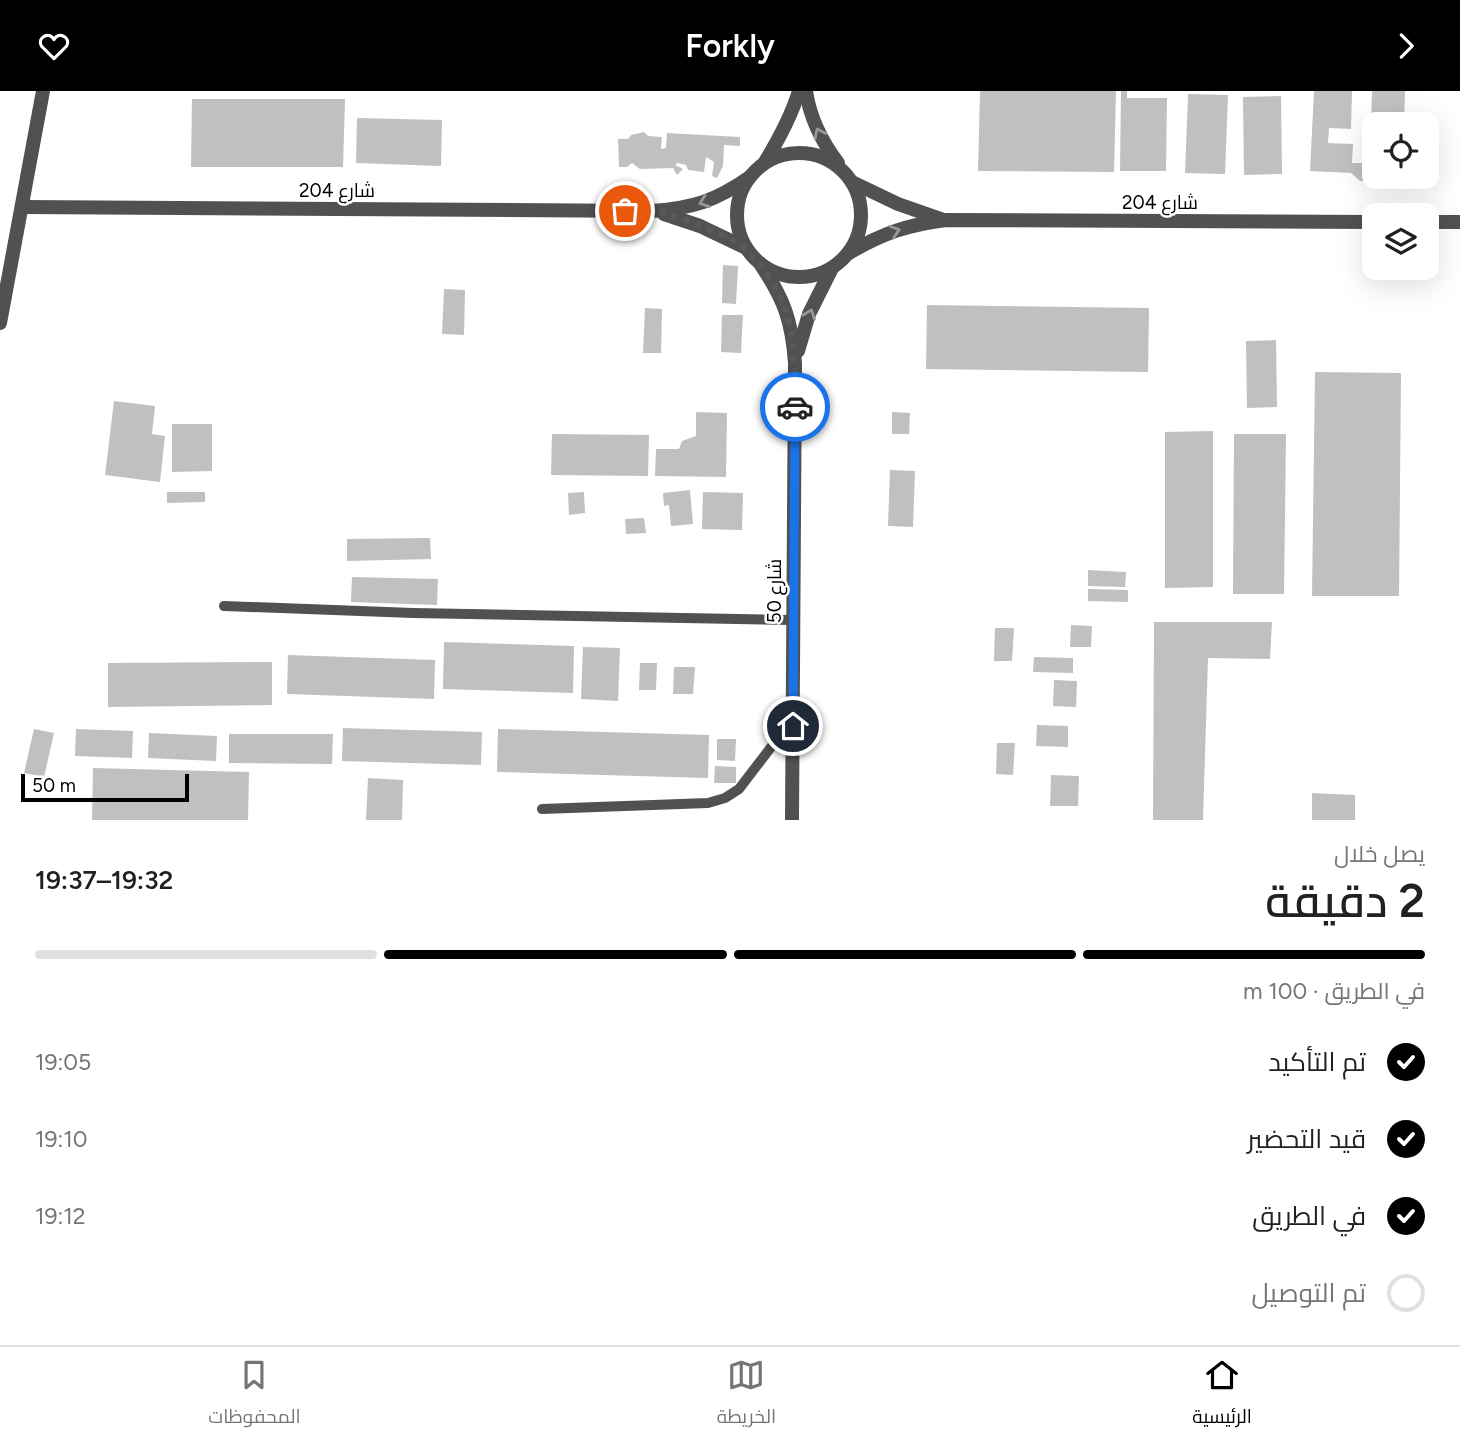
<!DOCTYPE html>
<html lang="ar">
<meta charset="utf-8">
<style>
:root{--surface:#fff;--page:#f2f2f2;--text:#202124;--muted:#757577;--line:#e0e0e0;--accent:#000}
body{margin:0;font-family:Figtree,Cairo,sans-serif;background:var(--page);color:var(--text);direction:rtl;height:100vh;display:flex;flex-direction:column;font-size:26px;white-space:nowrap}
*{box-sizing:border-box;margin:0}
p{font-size:23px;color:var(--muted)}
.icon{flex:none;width:38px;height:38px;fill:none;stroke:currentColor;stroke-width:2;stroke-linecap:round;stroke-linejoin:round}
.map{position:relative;height:729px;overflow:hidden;direction:ltr}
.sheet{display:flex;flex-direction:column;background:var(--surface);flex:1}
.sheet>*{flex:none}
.fabs{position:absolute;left:1362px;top:21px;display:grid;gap:14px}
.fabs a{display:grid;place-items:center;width:77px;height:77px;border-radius:14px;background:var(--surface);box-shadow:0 7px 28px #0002;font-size:35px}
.scale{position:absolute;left:21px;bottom:18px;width:168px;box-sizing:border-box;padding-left:7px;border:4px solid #000;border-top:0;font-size:19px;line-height:24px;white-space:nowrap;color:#000;-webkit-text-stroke:5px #fff;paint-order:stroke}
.pin{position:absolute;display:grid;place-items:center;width:60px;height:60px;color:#fff;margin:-30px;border:4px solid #fff;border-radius:50%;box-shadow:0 2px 7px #0007}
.courier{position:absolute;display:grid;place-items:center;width:70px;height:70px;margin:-35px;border:5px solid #1a73e8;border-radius:50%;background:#fff;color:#222;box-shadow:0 2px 9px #0007}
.overview em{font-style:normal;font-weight:600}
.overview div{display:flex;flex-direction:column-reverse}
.overview{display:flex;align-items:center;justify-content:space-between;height:119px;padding:0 35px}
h1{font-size:46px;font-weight:600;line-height:52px}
.bar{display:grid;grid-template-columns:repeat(4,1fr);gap:10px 7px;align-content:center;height:84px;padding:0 35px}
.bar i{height:9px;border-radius:5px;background:var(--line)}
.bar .active{background:var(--accent)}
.bar p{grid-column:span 4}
ol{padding:0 35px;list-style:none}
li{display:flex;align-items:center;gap:21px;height:77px}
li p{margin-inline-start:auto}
li .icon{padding:7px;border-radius:50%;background:var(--accent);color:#fff;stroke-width:4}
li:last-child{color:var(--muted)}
li i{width:38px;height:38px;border:4px solid var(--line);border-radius:50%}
header{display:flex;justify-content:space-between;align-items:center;height:91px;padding:0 35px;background:var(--accent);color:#fff;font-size:32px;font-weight:600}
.tabs{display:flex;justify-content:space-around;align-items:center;height:98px;border-top:2px solid var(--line);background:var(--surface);font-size:19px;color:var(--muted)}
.tabs a{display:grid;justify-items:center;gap:4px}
.tabs .active{color:var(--accent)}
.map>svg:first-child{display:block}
</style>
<header><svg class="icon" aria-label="forward" viewBox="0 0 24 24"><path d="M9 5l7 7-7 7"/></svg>Forkly<svg class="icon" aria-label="heart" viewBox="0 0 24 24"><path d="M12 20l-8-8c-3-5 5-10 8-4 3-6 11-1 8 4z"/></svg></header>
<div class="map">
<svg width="1460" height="729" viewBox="0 0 1460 729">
<rect width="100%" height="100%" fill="#fff"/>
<g fill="#c0c0c0">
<path d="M 980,0 L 1116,0 L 1114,81 L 978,80 Z"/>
<path d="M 1121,0 L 1127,0 L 1127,7 L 1167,7 L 1166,80 L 1120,80 Z"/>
<path d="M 1314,0 L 1352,0 L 1351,38 L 1329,37 L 1328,52 L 1353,53 L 1352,72 L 1370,72 L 1372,0 L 1405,0 L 1404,33 L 1374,33 L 1374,84 L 1367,90 L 1360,90 L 1351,82 L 1310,80 Z"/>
<path d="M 1188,3 L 1228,4 L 1225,83 L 1185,82 Z"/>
<path d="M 1281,5 L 1282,83 L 1244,84 L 1243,6 Z"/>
<path d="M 192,8 L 345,8 L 343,76 L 191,76 Z"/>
<path d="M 357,27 L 442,29 L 441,75 L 356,72 Z"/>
<path d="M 644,41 L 648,45 L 662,46 L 661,58 L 666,57 L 667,42 L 740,46 L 740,55 L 724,54 L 723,75 L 717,87 L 712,85 L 714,71 L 706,66 L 704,81 L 688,79 L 686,74 L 678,72 L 675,74 L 683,78 L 677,84 L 673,77 L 640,78 L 632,72 L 627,76 L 619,76 L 618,48 L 628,48 L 631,44 Z"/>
<path d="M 723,174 L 738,175 L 736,213 L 722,212 Z"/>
<path d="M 444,198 L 465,199 L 464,244 L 442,243 Z"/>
<path d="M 927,214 L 1149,217 L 1148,281 L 926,278 Z"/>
<path d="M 645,217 L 662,218 L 661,262 L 643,262 Z"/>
<path d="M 722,224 L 743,224 L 741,262 L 721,261 Z"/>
<path d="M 1276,249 L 1277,316 L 1247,317 L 1246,250 Z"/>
<path d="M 1315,281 L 1401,282 L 1399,505 L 1312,505 Z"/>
<path d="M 114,310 L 155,315 L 152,343 L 165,345 L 160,391 L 105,384 Z"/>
<path d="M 696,321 L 727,322 L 726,386 L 655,385 L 656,358 L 679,358 L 682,350 L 696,345 Z"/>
<path d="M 892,321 L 910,322 L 909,343 L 892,343 Z"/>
<path d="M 172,333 L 212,333 L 212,380 L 172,381 Z"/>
<path d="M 1213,340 L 1213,496 L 1165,497 L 1165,341 Z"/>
<path d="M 552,343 L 649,344 L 648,385 L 551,384 Z"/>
<path d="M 1234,343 L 1286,343 L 1284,503 L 1233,503 Z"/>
<path d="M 890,379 L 915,380 L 913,436 L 888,435 Z"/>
<path d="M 690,399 L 693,433 L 671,435 L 669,414 L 664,415 L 663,402 Z"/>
<path d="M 167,401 L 205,401 L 205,411 L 167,412 Z"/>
<path d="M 584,401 L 585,422 L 569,424 L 568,402 Z"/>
<path d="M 703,401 L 743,402 L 742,439 L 702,438 Z"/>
<path d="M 644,427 L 646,442 L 626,443 L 625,428 Z"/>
<path d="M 430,447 L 431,468 L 347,470 L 347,448 Z"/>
<path d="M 1088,479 L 1126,481 L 1125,496 L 1088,495 Z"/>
<path d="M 352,486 L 438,488 L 437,514 L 351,511 Z"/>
<path d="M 1088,498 L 1128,499 L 1128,511 L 1088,510 Z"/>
<path d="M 1154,531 L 1272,531 L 1270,568 L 1208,567 L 1203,729 L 1153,729 Z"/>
<path d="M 1071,534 L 1092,535 L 1091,556 L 1070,556 Z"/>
<path d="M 995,537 L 1014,537 L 1012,570 L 994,570 Z"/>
<path d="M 444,551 L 574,555 L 573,602 L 443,598 Z"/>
<path d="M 583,556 L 620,557 L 618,610 L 581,608 Z"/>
<path d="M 288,564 L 435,569 L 434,608 L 287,603 Z"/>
<path d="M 1034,566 L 1073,567 L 1073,582 L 1033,581 Z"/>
<path d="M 272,571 L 272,614 L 108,616 L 108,572 Z"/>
<path d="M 640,572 L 657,572 L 656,599 L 639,599 Z"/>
<path d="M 674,576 L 695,576 L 693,603 L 673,603 Z"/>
<path d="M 1054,589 L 1077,590 L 1076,616 L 1053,615 Z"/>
<path d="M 1037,634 L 1068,635 L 1068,656 L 1036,655 Z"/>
<path d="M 343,637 L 482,641 L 481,674 L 342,670 Z"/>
<path d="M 34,638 L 54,642 L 44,686 L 24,682 Z"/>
<path d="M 76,638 L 133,640 L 132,667 L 75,665 Z"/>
<path d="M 498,638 L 709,644 L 708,687 L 497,681 Z"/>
<path d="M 149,642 L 217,645 L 216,670 L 148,667 Z"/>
<path d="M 229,643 L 333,643 L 332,673 L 229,672 Z"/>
<path d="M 717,648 L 736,648 L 735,670 L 717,669 Z"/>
<path d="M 997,652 L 1015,652 L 1013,684 L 996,683 Z"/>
<path d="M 715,675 L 736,676 L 736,692 L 714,692 Z"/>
<path d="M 93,677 L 249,681 L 248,729 L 92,729 Z"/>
<path d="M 1051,684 L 1079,685 L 1078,715 L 1050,715 Z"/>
<path d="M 368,687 L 403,689 L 402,729 L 366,729 Z"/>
<path d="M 1312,702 L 1355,704 L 1355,729 L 1312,729 Z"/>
</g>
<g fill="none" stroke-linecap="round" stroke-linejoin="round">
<g stroke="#515151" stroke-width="10">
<path d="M 224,515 L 413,522 L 794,529"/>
<path d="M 542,718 L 708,712 L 725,707 L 739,698 L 775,651 L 793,635"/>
</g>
<g stroke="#515151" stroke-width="14">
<path d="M 806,0 C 810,27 822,51 838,72"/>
<circle cx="799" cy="124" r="62"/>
<path d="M 765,71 C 779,48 791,26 799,0"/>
<path d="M 852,91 L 898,113 L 941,128"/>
<path d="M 22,116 L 652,120 C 694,117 715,110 750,86"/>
<path d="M 664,123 L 700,135 L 746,157"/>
<path d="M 1426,131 L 1460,131"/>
<path d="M 849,162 C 883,142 907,134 946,129 L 1374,131"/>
<path d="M 761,174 C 784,208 792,230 795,272 L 792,729"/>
<path d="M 0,232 L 43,0"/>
<path d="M 798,260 L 809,223 L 832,177"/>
</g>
</g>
<defs><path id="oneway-chevron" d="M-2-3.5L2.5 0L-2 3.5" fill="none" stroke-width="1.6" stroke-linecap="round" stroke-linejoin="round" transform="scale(1.75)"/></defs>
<g stroke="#979797">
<use href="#oneway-chevron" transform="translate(819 42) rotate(-116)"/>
<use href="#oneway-chevron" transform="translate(704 111) rotate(161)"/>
<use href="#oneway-chevron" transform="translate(895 140) rotate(-18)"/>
<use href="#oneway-chevron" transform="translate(810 223) rotate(-69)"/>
</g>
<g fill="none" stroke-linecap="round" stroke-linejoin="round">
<path stroke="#595959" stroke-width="7" stroke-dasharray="0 12.6" d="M 625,120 C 634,120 643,119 652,120 C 670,122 691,131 708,138 C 720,143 736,149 746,158 C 749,160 750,163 753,166 C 796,213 795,256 795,316"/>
<path stroke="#1a73e8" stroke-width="9" d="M 793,635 L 795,316"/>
</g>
<g text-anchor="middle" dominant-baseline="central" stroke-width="5" stroke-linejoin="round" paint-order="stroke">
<g font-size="19" fill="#000" stroke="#fff">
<text x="337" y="99">شارع 204</text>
<text x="1160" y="111">شارع 204</text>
<text transform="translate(774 500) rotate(-90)">شارع 50</text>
</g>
</g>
</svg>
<div class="fabs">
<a><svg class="icon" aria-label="locate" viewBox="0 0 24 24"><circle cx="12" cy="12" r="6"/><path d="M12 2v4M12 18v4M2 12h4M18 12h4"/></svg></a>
<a><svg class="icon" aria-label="layers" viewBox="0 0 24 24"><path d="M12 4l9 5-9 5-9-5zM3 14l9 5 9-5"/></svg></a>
</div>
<div class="scale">50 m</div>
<div class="pin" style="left:625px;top:120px;background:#ea580c"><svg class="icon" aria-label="bag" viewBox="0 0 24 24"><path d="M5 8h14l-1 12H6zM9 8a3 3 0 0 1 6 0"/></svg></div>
<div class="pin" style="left:793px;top:635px;background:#1f2937"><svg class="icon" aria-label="home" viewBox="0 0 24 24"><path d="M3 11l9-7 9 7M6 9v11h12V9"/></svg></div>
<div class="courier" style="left:795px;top:316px"><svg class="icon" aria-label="car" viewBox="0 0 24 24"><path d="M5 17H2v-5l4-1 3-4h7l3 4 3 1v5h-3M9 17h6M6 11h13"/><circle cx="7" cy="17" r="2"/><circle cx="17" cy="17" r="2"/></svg></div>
</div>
<section class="sheet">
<div class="overview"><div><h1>2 دقيقة</h1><p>يصل خلال</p></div><em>19:32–19:37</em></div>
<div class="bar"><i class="active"></i><i class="active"></i><i class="active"></i><i></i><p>في الطريق · 100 m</p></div>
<ol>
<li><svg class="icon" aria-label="check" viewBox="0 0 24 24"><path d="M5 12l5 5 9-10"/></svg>تم التأكيد<p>19:05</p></li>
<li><svg class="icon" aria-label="check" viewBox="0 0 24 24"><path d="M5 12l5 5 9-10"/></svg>قيد التحضير<p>19:10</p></li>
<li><svg class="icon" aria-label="check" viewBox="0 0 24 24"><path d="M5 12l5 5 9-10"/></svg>في الطريق<p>19:12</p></li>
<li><i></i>تم التوصيل</li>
</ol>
</section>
<nav class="tabs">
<a class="active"><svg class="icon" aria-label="home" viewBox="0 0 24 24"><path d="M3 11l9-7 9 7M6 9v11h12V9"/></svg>الرئيسية</a>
<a><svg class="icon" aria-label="map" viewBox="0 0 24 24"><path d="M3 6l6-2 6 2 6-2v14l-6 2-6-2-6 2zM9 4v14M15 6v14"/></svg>الخريطة</a>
<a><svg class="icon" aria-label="saved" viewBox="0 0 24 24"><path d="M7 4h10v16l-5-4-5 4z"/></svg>المحفوظات</a>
</nav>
